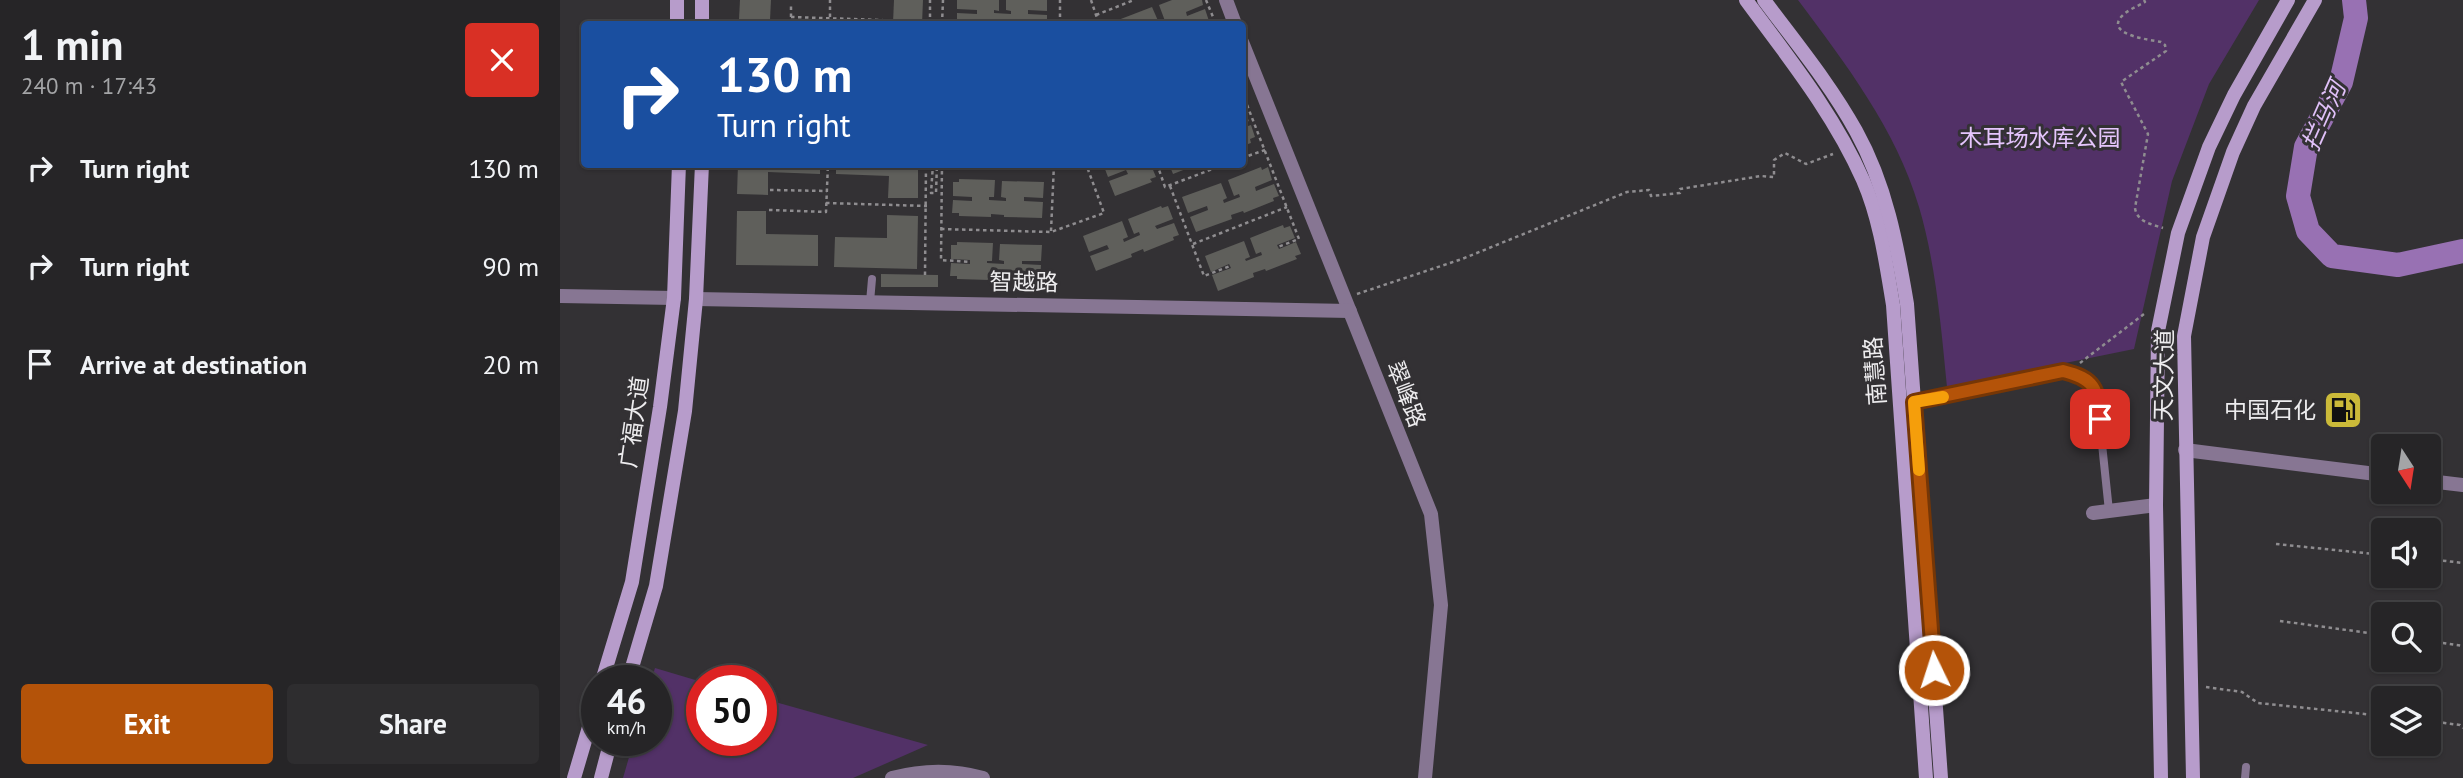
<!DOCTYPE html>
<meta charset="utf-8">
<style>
:root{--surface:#262527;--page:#2e2d2f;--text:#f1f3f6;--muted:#a4a5a7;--line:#424244;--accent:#b45309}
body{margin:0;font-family:"PT Sans","Noto Sans SC",sans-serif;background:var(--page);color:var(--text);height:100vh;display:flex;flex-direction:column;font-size:26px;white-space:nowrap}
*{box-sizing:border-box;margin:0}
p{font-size:23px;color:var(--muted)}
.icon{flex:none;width:38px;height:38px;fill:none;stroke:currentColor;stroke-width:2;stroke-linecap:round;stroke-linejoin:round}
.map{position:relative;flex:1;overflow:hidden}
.drawer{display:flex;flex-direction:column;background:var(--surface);width:560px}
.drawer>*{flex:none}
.guide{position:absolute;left:21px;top:21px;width:665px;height:147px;border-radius:7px;box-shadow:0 2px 5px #0004,0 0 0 2px var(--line);background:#1a4fa0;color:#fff;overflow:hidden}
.needle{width:46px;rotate:168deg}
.fabs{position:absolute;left:1811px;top:434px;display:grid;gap:14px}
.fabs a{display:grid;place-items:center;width:70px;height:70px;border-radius:7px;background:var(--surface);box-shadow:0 2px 5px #0004,0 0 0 2px var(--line);font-size:35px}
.speed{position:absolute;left:21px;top:665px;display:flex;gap:14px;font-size:35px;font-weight:700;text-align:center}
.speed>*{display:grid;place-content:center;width:91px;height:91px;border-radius:50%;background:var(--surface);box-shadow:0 2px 5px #0004,0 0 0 2px var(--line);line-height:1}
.speed small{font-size:18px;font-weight:400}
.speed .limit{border:10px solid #d22;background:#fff;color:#111}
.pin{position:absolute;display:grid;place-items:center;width:60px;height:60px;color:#fff;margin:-30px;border-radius:14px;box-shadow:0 4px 10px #0006}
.me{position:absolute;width:77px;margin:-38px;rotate:356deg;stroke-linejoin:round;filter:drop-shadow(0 0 5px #0008)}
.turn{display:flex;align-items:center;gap:24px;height:147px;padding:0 21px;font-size:32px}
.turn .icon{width:91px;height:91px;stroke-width:2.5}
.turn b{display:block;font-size:49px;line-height:60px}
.round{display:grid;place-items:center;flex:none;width:74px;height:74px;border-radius:7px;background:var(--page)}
.headline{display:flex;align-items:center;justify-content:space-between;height:119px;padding:0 21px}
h1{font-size:42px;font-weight:800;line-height:52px}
.action{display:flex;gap:14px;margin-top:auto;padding:14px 21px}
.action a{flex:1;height:80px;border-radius:7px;background:var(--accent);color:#fff;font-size:28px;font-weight:800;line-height:80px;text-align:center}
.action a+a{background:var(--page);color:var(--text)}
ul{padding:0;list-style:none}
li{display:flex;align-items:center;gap:21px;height:98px;padding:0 21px}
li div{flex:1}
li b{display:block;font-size:26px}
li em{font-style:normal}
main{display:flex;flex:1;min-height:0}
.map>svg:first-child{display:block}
.green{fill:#523167}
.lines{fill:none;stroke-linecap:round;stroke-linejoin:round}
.river{stroke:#9871b3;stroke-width:24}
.building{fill:#5f5f5b}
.path{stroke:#8f8d90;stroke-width:2.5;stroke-dasharray:3.5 3.5;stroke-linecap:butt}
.service{stroke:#877693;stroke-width:8}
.minor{stroke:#877693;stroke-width:14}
.tertiary{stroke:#877693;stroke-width:14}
.secondary{stroke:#b79ccb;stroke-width:14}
.route-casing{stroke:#753606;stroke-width:18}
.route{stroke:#b45309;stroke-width:12}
.slow{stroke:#f59e0b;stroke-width:12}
.labels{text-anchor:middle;stroke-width:6;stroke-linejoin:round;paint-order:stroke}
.park-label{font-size:23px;fill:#e5c5fd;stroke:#333134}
.street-label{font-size:23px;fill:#edecee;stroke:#333134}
.poi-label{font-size:23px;fill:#edecee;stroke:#333134;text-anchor:end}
.water-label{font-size:24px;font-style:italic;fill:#e1c1f9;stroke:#333134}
</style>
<main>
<section class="drawer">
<div class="headline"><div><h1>1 min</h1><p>240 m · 17:43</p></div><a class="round" style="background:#d93025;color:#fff"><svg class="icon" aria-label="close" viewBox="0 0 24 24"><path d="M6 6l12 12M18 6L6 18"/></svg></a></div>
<ul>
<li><svg class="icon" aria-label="right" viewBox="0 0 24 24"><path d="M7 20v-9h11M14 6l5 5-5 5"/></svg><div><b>Turn right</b></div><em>130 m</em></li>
<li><svg class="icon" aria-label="right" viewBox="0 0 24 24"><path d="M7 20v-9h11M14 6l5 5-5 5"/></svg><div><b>Turn right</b></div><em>90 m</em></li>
<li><svg class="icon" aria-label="arrive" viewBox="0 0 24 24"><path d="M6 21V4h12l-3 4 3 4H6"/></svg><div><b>Arrive at destination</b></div><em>20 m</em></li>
</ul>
<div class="action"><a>Exit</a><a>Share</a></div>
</section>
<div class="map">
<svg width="1903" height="778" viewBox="0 0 1903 778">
<rect width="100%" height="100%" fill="#333134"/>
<g class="green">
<path d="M1238,0h461l-50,84 -37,97 -38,168 -187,38c-6,-60 -11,-122 -28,-180 -23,-78 -74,-144 -121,-207z"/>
<path d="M95,668l47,14v58h59v-42l167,47 -75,33h-230l11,-38h22v-59h-5z"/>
</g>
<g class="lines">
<path class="river" d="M1794,0l2,18 -15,64 -35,65 -8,49 10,35 24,25 66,9 65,-14"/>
</g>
<g class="building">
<path d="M180,0h31l-1,20 -31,-1z"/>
<path d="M334,0h29l-1,24 -29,-1z"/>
<path d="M397,0h42v11l-5,-1v3l17,1v-3l-5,-1v-10h41v11l-19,-1v4l19,1v9h-90v-11l20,1v-4l-20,-1z"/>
<path d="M612,0h30l1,5 -17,7 1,4 18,-7 4,12 -4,3h-40l6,-2 -1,-3 -5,2 -6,-16z"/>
<path d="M592,7l7,16 -45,1 -1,-2z"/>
<path d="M682,105l7,16 -7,3z"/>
<path d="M691,125l4,12 -5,2 1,4 -9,3v-18z"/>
<path d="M178,164h82v10l-52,-2v23l-31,-1z"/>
<path d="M276,164h82v34h-30l1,-22 -53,-2z"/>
<path d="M543,164h39l1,4 8,-3 5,12 -6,2 2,3 -37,14 -6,-15 19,-7 -2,-4 -18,7z"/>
<path d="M609,164h27v1l-23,9z"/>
<path d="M701,167l1,3 6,-3 4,13 -17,7 1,4 18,-7 5,12 -6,2 1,3 -30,12 -1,-2 -12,4 1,4 -36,13 -6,-15 18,-7 -1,-4 -19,7 -6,-16 39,-14 6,15 -4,2 1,3 16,-6 -1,-3 -5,2 -6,-16z"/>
<path d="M399,179l36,1 -1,17h-5v3l17,1v-3l-5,-1 1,-16 42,1 -1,16 -19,-1v4l19,1 -1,16 -38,-1v-2l-13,-1v3l-32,-1v-3h-7l1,-13 19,1v-4l-19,-1v-14h6z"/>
<path d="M601,206l1,2 6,-2 5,13 -18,7 2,3 17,-6 5,12 -6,2 1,3 -30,12 -1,-3 -12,5 1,3 -36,14 -6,-15 19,-7 -2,-4 -18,7 -6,-16 39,-15 6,16 -5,2 1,3 16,-7 -1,-3 -5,2 -6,-15z"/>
<path d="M177,211h29v23l52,1v31l-82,-1z"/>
<path d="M327,215l31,1 -1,53 -83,-2 1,-30 52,1z"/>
<path d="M723,225l1,3 6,-2 5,12 -18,7 2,4 17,-7 5,12 -6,2 2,3 -31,12 -1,-2 -12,4 1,4 -36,14 -6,-16 19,-7 -2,-4 -18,8 -6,-16 39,-15 6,16 -5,2 1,2 16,-6 -1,-3 -5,2 -6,-16z"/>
<path d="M397,242l36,1 -1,18h-5v2l17,1v-3l-5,-1 1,-16 42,1 -1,16h-19v3l19,1 -1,16 -38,-1v-2l-13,-1v3l-32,-1v-3h-7l1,-13 19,1v-4l-19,-1v-14h6z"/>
<path d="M321,274l57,1v12h-57z"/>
</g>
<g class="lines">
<g class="path">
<path d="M531,0l8,24"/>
<path d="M646,0l10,24"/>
<path d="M1584,0l1,2c-7,4 -18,8 -24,15 -15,18 30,23 40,25l4,3 1,6 -45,31 27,52 -13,74c2,14 16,16 28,20"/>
<path d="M536,15l38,-15"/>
<path d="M231,17l91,3v4"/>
<path d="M231,24v-20"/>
<path d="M270,24v-24"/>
<path d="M370,24v-24"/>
<path d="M382,24l1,-24"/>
<path d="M500,24v-24"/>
<path d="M682,92l57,147 -21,8"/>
<path d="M682,158l23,-8"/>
<path d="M373,164l-2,29h5l1,-29"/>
<path d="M382,164l-1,96 29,2"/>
<path d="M415,164l79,4"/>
<path d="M597,164l8,23 61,-23"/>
<path d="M610,186l34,90 26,-10"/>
<path d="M210,190l57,1"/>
<path d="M266,203l101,3"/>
<path d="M209,210l57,2 2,-48"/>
<path d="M381,229l110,3 53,-19 -18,-49"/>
<path d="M491,231l3,-67"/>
<path d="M633,244l94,-37"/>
<path d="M365,275l1,-111"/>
<path d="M797,294l105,-35 165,-67 22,-2 2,6 29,-3v-4l81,-13 13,1v-17l11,-7 21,11 27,-10"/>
<path d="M1520,363l64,-49"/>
<path d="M1716,544l108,11"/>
<path d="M1869,559l34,4"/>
<path d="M1720,621l104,14"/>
<path d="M1869,641l34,5"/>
<path d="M1646,687l36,5 16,11 126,13"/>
<path d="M1869,721l31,4 3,3"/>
</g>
<g class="service">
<path d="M310,302l2,-23"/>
<path d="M1354,402l149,-31c18,4 26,8 34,25l12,115"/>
<path d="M1685,778l1,-11"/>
</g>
<path class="minor" d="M1533,513l63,-8"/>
<g class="tertiary">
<path d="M666,0l9,24"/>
<path d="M682,42l189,472 10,91 -16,173"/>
<path d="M0,296l114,2"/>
<path d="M136,299l654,12"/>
<path d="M1625,450l199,25"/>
<path d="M1869,481l34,4"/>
<path d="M332,778c30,-8 60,-9 91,0"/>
</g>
<g class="secondary">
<path d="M117,0v24"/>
<path d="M142,0v24"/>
<path d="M1186,0c42,57 88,114 117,180 17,39 23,83 30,125l33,473"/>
<path d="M1204,0c32,43 66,84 92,131 30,54 41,113 51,173l34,474"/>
<path d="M42,681l30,-99 28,-175 14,-109 5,-134"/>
<path d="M68,681l28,-95 29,-175 11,-112 6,-135"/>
<path d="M14,778l23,-78"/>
<path d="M41,778l10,-38"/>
<path d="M1601,778l-5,-273 2,-174 20,-98 31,-86 25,-52 54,-95"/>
<path d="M1633,778l-9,-442 19,-99 30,-85 21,-46 61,-106"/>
</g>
</g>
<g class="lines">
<g class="route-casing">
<path id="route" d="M1374,670l-20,-268 149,-31c32,8 34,17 37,48"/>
</g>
<use href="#route" class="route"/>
<path class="slow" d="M1359,470l-5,-68 29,-5"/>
</g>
<defs>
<g id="fuel-square" transform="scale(2.0125)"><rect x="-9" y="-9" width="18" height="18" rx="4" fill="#cbba39" stroke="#333134"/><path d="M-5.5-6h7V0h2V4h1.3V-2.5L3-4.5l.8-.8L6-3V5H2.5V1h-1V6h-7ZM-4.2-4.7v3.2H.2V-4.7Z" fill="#111"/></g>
</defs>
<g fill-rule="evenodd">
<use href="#fuel-square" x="1783" y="410"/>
</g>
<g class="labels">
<g class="park-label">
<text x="1480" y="146">木耳场水库公园</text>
</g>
<g class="street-label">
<text transform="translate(464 282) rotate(1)" y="8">智越路</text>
<text transform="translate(1315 371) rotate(-94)" y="8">南慧路</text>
<text transform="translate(1604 375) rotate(-89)" y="8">天文大道</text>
<text transform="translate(846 394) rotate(69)" y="8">翠峰路</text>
<text transform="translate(74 422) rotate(-82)" y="8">广福大道</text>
</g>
<g class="poi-label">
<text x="1756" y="418">中国石化</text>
</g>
<g class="water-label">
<text transform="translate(1764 116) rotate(-66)" y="8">拦马河</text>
</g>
</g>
</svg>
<div class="fabs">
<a><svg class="needle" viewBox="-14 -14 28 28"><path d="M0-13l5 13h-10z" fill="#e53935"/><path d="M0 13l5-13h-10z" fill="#a4a5a7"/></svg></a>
<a><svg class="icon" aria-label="sound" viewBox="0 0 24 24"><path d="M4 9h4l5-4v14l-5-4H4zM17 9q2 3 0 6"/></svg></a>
<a><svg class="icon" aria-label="search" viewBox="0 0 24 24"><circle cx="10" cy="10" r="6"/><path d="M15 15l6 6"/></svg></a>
<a><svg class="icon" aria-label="layers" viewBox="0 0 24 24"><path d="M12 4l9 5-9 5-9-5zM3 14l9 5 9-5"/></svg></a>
</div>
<div class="speed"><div>46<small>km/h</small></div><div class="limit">50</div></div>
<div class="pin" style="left:1540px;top:419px;background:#d93025"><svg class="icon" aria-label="arrive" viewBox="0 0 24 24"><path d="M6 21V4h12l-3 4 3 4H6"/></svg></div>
<svg class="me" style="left:1374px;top:670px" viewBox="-20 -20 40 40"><circle r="17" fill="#b45309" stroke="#fff" stroke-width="3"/><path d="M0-11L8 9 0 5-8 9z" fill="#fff"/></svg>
<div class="guide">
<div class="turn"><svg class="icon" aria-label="right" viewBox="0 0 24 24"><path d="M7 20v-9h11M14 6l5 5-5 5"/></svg><div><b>130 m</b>Turn right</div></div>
</div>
</div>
</main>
